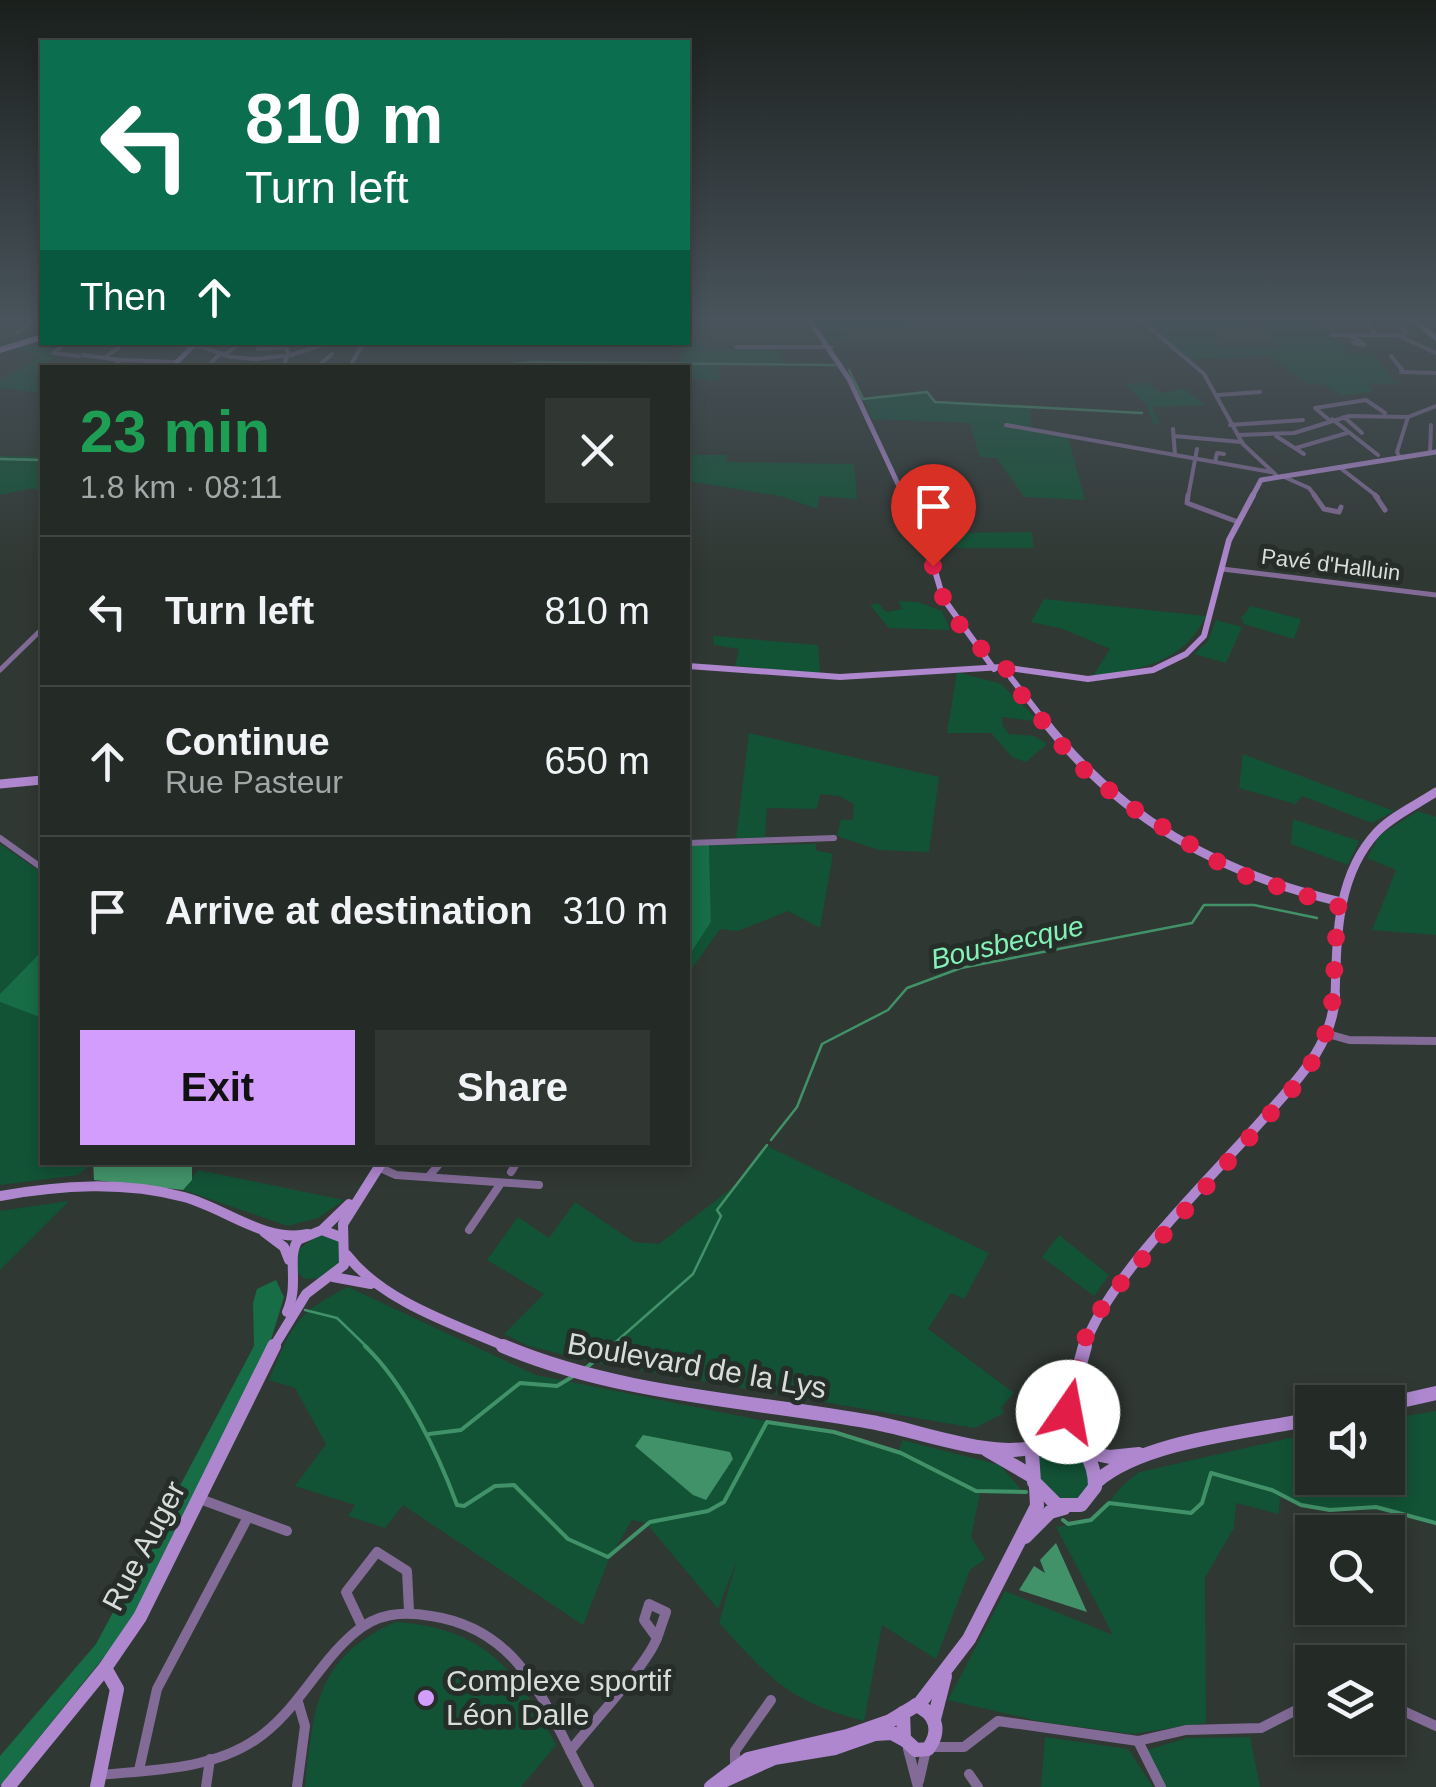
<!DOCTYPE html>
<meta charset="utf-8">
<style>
:root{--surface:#242a26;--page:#303632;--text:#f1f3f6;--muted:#a3a7a7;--line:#414643;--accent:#d29dfd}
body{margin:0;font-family:Helvetica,sans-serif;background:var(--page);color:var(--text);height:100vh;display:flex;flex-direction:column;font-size:38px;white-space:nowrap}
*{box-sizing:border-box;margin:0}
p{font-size:32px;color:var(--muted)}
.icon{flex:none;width:55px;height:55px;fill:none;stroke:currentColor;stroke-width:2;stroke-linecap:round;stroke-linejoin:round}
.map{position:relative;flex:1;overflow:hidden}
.sheet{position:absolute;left:40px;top:365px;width:650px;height:800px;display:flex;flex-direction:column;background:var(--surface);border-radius:0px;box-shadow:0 5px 15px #0003,0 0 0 2px var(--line)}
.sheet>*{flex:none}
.banner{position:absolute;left:40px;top:40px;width:650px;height:305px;border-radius:0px;box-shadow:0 5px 15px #0003,0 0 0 2px var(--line);background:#0b6e4f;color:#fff;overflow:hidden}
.buttons{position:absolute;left:1295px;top:1385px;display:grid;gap:20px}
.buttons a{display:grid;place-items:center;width:110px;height:110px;border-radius:0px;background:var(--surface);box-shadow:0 5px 15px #0003,0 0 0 2px var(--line);font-size:50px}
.pin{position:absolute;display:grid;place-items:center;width:85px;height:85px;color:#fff;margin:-102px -42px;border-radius:50% 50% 50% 0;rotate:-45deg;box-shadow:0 0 10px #0007}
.pin .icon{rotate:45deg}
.me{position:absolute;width:110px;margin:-55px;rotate:12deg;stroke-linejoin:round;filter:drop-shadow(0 0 8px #0008)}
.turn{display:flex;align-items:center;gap:35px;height:210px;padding:0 40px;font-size:45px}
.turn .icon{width:130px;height:130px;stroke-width:2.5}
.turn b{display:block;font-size:70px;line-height:85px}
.then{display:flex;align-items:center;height:95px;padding:0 40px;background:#0003;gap:20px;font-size:38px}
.round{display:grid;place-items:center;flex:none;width:105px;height:105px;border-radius:0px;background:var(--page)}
.headline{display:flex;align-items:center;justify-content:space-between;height:170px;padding:0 40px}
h1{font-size:60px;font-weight:800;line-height:75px;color:#1e9e55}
.button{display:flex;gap:20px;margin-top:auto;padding:20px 40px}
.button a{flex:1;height:115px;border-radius:0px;background:var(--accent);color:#111;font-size:40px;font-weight:800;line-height:115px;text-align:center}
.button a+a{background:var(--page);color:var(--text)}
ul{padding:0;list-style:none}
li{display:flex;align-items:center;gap:30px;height:150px;padding:0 40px;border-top:2px solid var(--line)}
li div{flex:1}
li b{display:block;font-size:38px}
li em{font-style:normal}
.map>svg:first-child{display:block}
.green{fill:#125235;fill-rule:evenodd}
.forest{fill:#166d46}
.water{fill:#429269}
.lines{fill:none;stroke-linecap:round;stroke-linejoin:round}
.stream-far1{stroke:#429269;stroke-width:2.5}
.stream{stroke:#429269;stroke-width:4}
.street-far4{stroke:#826b97;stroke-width:4}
.street-far3{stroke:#826b97;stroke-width:5}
.street-far2{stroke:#826b97;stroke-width:6}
.street-far1{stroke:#826b97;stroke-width:8}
.street{stroke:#826b97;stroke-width:10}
.secondary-far4{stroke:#ae87ce;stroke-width:5}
.secondary-far3{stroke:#ae87ce;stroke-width:6}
.secondary-far2{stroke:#ae87ce;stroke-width:9}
.secondary-far1{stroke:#ae87ce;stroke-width:10}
.secondary{stroke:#ae87ce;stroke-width:14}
.primary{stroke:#cf9df9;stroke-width:6}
.route{stroke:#e11d48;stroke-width:18;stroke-dasharray:0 32.4}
.poi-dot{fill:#d29dfd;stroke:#262e29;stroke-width:4}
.labels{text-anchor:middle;stroke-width:10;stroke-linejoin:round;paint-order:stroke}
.far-street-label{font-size:22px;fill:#d8ddda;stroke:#262e29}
.water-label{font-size:28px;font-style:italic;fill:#84f1b6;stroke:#262e29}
.near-street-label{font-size:30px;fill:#d8ddda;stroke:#262e29}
.near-poi-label{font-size:30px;fill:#d8ddda;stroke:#262e29;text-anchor:start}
</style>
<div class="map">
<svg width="1436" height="1787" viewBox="0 0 1436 1787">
<rect width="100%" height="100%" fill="#303833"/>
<g class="green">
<path d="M813,320h92l6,12 -26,1 -5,-7 -39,4 5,11 -15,1z"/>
<path d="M1144,320h174l32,33h23l24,32 -33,-2 11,8 -33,5 -20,-13 -13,1 -40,-28 -80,3zM1236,322l16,5 7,-3 18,13 -7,2 17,15 -11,-6 -53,-1 -8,-13 8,-6 21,-1z"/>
<path d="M42,339l16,6 -10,7 10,2 -10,9 58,5h-64v25l-42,-5v-7l39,-24 -24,-10z"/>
<path d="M688,341h15l2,8 73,-3 7,18 -68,-1 4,18 -33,-3v-10h-51l1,-5 40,1z"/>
<path d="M1146,382l15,11 23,-4 22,16 -53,2 6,17h-6l-6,-19 -22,-21z"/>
<path d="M928,392l6,10 97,5v23l37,7 17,63 -61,-3 -27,-39 -17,-1 -11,-34 -97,-4 -9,-21z"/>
<path d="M688,448l6,7h33l-1,7 128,2 3,35 -38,-3 -1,13 -38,-13 -92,-15z"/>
<path d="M0,456l42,1v36l-9,-5 -33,7z"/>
<path d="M1032,532l2,16h-101l-7,-15z"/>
<path d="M1044,599l162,17c-24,48 -64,53 -113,60l17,-27 -47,-20 -32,-7z"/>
<path d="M898,601l20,1 24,9 8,19 -61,-2 -19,-23 8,-2 8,9 17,-3z"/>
<path d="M1251,606l50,13 -7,20 -50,-15 -3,-6z"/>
<path d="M1216,620l26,7 -16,36 -32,-9 14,-13z"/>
<path d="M713,636l105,9 2,28 -85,-7 4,-17 -25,-4z"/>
<path d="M957,672l44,12 39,38 -38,-5v8l7,9 25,2 13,8 -21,18 -14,-5 -21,-24h-44z"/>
<path d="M749,733l190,44 -10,75 -50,-2 -42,-14 4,-16h12l1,-16 -15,-8 -19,-2 -3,15 -50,-1 -2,28 16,2h-45z"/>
<path d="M1243,754l151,57 -22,12 -70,-27 -7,8 -56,-16z"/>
<path d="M1418,811l18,6v118l-64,-5 24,-60 -29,-12 13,-23z"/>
<path d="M1293,819l66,22 -11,24 -57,-21z"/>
<path d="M0,844l42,29v78l-42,43z"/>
<path d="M816,844v6l17,4 -13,74 -32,-17 -50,20 -18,-2 -32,45v-17l23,-35 -2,-77z"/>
<path d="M0,1002l42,16v144l51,1 -15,12 -78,10z"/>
<path d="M767,1146l222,107 -25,46 -13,-6 -23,36 86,64 -13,15 3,5 -29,15 -379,-65 -67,-17 -25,-12 40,-40 -57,-34 31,-43 31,21 26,-36 59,40 25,2 77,-59z"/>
<path d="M198,1170l146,30 -26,18 -30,8 -105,-36z"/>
<path d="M69,1201l-69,69v-59z"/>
<path d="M319,1234l17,4 5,6 -1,20 -16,14 -19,1 -10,-9 3,-20z"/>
<path d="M1059,1235l50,40 -15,21 -52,-39z"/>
<path d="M348,1287l188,88 299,60 63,19 4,-14 98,25 25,29 -45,-1 -9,44 14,22 -15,11 -34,89 -54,-34 -18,96c-77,-20 -93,-42 -145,-98l18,-63 -19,49 -72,-86 -14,-3 -23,39 -26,66 -180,-120 -18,23 -37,-12 7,-11 -60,-19 31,-42 -31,-56 -26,-8c24,-55 24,-65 79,-93z"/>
<path d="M1436,1411v115l-46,-16 -89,-3 -21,-12 -1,19 -43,-11 -2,25 -29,49 1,146 -74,11 -89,-12 -95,-22 57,-109 108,44 -57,-108c62,-7 43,-29 84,-55l172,-39v45h76v-59z"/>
<path d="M1066,1444l17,12 8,25 -9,17 -22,3 -23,-23 -1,-20 12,-13z"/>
<path d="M395,1622c89,5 123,49 161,123l-35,42h-216c9,-80 10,-128 90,-165z"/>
<path d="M1045,1737l83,12 25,38h-112z"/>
<path d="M1250,1737l10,50h-95l-18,-37 40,-12z"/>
</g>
<g class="forest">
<path d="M688,845h21l2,77 -23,35z"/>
<path d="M42,951v67l-42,-16v-8z"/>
<path d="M276,1280l8,17 -13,43 -143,287 -128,159v-30l96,-112 14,-26 144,-272 -1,-43 4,-14z"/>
</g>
<g class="water">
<path d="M93,1162l99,1v17l-9,10 -89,-10z"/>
<path d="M643,1435l87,17 3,7 -27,41 -13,-5 -58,-49z"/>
<path d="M1056,1543l31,69 -68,-22 15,-24 11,7 -5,-13z"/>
</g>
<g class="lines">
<g class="stream-far1">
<path d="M473,368l60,-6 302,3"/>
<path d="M849,370l14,29 64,-7 8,10 207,11"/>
<path d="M0,459l42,1"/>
<path d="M771,1140l26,-33 25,-63 66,-34 19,-22 54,-20 231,-45 12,-18h50l63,13"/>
<path d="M305,1310l32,8 31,30"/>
<path d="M609,1348l84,-74 28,-58 -4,-6 50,-65"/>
</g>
<g class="stream">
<path d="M365,1346c40,38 73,107 92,159l7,1 31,-20 19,-1 54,54 40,18 42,-35 58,-11 16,-9 43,-80 67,10 67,21 75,38 50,1"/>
<path d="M586,1368l26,-22"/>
<path d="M429,1434l32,-4 59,-47 37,3 15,-9"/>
<path d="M1063,1520l5,4 23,-4 18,-17 82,10 11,-10 9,-30 61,17 29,15 29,5 46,-3 60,16"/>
</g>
<g class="street-far4">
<path d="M1141,320l63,54 39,70 33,31"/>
<path d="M1365,321l9,11"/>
<path d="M1395,324l11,8 -2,5"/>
<path d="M17,333l15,-13"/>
<path d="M1348,334l17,11 -12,-2 4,-1"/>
<path d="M1332,335h65l39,18"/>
<path d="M60,342l4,3 -11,8 26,3"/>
<path d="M139,342l64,5 28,10 25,2 35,-4 40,-13"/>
<path d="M338,342l25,5"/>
<path d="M736,347h95"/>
<path d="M258,349l29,-2"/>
<path d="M83,355l36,5"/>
<path d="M224,355l18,-13"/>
<path d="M107,356l11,-8"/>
<path d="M1391,356l12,15"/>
<path d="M112,368l8,-8 57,2"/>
<path d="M218,368l-7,-5 9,-9"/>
<path d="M283,368l5,-15 -4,-11"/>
<path d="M316,368l16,-14"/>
<path d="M349,368l15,-26"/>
<path d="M1401,372l35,1"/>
<path d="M1218,395l42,-3"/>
<path d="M1344,417l18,16"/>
<path d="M1408,417l28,-11"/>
<path d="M1328,419l-13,-11 51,-8 19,13"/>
<path d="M1332,419l46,36"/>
<path d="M1006,425l265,47"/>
<path d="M1230,425l73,-5"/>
<path d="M1173,429l2,26"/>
<path d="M1238,435l56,-2 55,-17 59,1"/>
<path d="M1174,436l67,6"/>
<path d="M1276,436l28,18"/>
<path d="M1296,448l51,-15"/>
<path d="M1430,453l1,-28"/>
<path d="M1400,458l-3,-6 11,-35"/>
<path d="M1215,462l2,-9 7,1"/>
<path d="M1339,467l39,30"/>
<path d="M1282,476l27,12 7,9"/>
<path d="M1188,497l9,-48"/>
</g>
<g class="street-far3">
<path d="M1188,495l-1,8 51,19"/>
<path d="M1314,495l10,14 15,3 2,-5"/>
<path d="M1375,495l10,15"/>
<path d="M1222,569l214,26"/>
<path d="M0,670l42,-41"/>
</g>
<g class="street-far2">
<path d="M0,838l42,30"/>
<path d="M688,843l146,-5"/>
</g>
<g class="street-far1">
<path d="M1328,1034l21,6 87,1"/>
<path d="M378,1167l18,8 143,10"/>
<path d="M511,1172l6,-10"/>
<path d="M429,1176l12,-14"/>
<path d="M469,1230l32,-47"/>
</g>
<g class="street">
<path d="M200,1499l87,32"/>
<path d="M649,1604l17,8 -9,26 -13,-18z"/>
<path d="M362,1626l-16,-34 31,-40 30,19 2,40"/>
<path d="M1388,1704l48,22"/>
<path d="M1138,1741l23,46"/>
<path d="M932,1747h32l34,-26 140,20 48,-11 75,-2 51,-26"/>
<path d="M908,1749l10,38"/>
<path d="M570,1751c22,-28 77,-86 87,-113"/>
<path d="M735,1767v-16l36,-51"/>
<path d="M139,1770l18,-81 91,-172"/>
<path d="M969,1774l9,13"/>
<path d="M99,1775c51,-5 112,-5 156,-35 41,-27 61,-74 98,-106 23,-21 49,-23 78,-18 96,14 117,99 158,171"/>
<path d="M919,1781l7,-31"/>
<path d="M206,1787l4,-28"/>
<path d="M297,1787l8,-61 -7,-24"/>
</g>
<g class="secondary-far4">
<path d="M809,320l40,59 55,118"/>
<path d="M1413,320l23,18"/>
<path d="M171,368l26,-26"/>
<path d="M1252,497l9,-17 175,-28"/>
</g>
<g class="secondary-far3">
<path d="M903,495l8,17"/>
<path d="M909,506l16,31 18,61 51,71"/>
<path d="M688,666l152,11 162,-10 86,12 65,-9 33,-16 18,-18 25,-96 24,-45"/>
<path d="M1011,678l32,41"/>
</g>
<g class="secondary-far2">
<path d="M1041,717c77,100 177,157 300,185"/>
<path d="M0,784l42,-4"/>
<path d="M1335,998c2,-57 0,-121 42,-166 15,-16 41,-28 59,-40"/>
</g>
<g class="secondary-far1">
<path d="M0,1196c61,-11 123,-15 184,1 41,11 81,46 124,37"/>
<path d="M324,1228l25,-24"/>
<path d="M264,1232l20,15 5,13"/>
<path d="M347,1255c36,47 109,70 162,93"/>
<path d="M333,1277l38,7"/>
<path d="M287,1312c13,-29 -1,-55 11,-72l24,-10 21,8"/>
<path d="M273,1348l33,-54 38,-29 -1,-41 39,-62"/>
<path d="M1084,1348c22,-70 128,-171 179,-229 32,-37 70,-73 72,-124"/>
</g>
<g class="secondary">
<path d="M503,1346c116,49 244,54 368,76 43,7 125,39 165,24"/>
<path d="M1388,1404l48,-11"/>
<path d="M1052,1437c29,3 43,22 43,50l-14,18h-24l-23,-23 -2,-29z"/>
<path d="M1052,1437l9,-8 10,-30"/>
<path d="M1080,1446c-9,-34 -5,-67 5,-100"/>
<path d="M987,1450l43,25"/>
<path d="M1086,1452l24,5 29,-3"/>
<path d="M1096,1482c48,-42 154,-50 216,-63"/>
<path d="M1025,1537l25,-25 14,-4"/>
<path d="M903,1713l1,26 12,11 12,-1c13,-18 9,-35 -12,-44"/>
<path d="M934,1719l11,-43"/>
<path d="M721,1782l53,-24 61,-10 40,-14 17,-1 11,6"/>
<path d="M8,1787l97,-119 35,-51 134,-271"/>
<path d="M97,1787l20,-98 -12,-21"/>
<path d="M711,1787l37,-28 99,-23 43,-15 30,-18 49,-64 68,-133 -1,-19"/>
</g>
<path class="primary" d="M0,350l42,-13"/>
</g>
<linearGradient id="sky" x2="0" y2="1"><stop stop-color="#1a1f1c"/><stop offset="0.56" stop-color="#48535b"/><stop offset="1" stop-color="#48535b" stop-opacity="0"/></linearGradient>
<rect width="1436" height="570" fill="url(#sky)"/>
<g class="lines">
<path class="route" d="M933,566c8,44 41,82 78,106l1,11 65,81 49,40 108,68 106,35c-13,72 8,115 -45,179l-189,214 -24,44 -14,68"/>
</g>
<circle class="poi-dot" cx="426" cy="1698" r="10"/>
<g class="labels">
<g class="far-street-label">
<text transform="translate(1331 564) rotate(7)" y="8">Pavé d'Halluin</text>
</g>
<g class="water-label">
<text transform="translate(1007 942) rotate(-13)" y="10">Bousbecque</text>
</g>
<g class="near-street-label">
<text transform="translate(697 1366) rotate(10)" y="10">Boulevard de la Lys</text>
<text transform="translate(144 1546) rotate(-62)" y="10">Rue Auger</text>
</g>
<g class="near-poi-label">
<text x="446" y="1691">Complexe sportif<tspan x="446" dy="34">Léon Dalle</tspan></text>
</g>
</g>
</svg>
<div class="buttons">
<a><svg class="icon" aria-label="sound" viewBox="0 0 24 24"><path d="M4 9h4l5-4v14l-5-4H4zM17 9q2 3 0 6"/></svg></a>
<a><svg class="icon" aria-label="search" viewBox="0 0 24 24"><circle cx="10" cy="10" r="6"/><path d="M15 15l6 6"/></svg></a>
<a><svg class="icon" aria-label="layers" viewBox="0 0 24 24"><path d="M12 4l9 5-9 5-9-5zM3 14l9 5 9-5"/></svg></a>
</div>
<div class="pin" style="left:933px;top:566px;background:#d93025"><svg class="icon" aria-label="arrive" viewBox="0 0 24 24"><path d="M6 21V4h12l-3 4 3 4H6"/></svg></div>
<svg class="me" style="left:1068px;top:1412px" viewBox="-20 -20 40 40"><circle r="19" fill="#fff"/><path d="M0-13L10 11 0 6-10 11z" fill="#e11d48"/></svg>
<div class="banner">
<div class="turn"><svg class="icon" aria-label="left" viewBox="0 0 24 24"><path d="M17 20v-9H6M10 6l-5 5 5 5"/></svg><div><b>810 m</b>Turn left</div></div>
<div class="then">Then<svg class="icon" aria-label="ahead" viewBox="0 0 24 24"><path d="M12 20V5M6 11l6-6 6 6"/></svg></div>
</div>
<section class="sheet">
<div class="headline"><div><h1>23 min</h1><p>1.8 km · 08:11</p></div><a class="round"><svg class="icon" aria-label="close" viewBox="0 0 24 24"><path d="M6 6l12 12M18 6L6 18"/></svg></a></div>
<ul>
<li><svg class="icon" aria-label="left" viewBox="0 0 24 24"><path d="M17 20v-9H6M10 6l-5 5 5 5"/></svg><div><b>Turn left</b></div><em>810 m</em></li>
<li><svg class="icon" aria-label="ahead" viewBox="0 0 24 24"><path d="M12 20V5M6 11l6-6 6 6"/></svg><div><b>Continue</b><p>Rue Pasteur</p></div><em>650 m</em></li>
<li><svg class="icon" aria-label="arrive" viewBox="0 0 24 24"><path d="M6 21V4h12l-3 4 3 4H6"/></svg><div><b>Arrive at destination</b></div><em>310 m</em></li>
</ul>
<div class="button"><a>Exit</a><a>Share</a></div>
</section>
</div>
